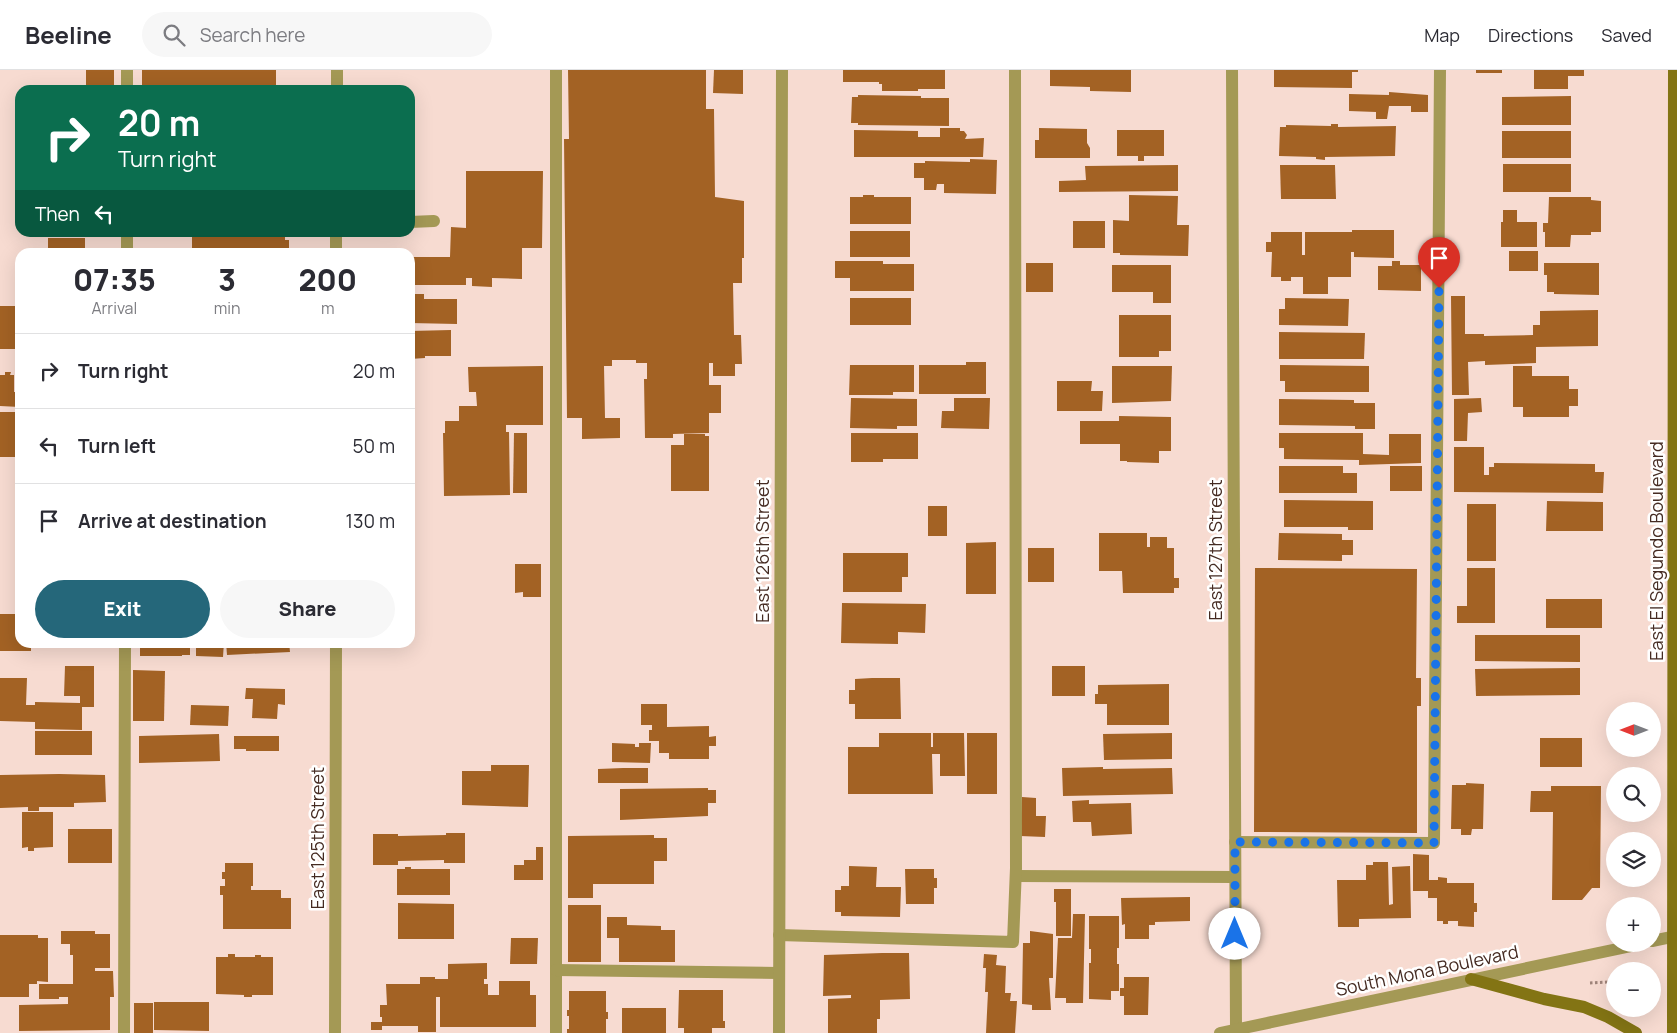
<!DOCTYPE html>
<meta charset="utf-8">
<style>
:root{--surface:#fff;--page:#f7f7f7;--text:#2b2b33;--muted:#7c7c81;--line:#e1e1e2;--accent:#25677a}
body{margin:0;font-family:Manrope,sans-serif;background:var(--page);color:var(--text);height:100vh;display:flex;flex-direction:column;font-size:19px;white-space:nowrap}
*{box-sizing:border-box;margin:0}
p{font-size:16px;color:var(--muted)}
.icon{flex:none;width:28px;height:28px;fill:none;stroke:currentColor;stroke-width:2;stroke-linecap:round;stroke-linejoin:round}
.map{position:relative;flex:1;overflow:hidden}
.panel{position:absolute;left:15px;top:178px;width:400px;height:400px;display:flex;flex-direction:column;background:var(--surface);border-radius:15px;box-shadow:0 5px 20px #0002}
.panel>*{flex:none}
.hud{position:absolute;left:15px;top:15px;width:400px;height:152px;border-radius:15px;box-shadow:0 5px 20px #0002;background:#0b6e4f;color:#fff;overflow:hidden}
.needle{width:32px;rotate:270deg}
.tools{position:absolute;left:1606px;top:632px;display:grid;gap:10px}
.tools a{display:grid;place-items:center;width:55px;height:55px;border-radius:50%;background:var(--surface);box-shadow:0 5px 20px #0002;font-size:25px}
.pin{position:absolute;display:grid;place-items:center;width:42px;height:42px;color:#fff;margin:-51px -21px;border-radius:50% 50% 50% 0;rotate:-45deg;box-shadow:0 0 5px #0007}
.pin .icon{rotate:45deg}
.me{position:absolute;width:55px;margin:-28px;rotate:0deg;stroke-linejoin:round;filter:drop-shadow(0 0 4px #0008)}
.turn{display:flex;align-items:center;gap:18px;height:105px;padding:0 20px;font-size:22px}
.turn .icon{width:65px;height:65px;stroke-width:2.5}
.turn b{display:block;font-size:35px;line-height:42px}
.then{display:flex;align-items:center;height:48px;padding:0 20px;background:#0003;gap:10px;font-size:19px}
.eta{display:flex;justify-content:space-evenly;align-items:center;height:85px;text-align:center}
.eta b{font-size:30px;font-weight:800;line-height:35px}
.button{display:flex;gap:10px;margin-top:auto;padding:10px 20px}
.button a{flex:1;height:58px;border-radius:30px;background:var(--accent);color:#fff;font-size:20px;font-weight:800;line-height:58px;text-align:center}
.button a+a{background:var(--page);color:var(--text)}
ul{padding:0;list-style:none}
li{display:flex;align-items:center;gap:15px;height:75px;padding:0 20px;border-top:1px solid var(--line)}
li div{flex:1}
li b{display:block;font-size:19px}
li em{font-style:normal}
header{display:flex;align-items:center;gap:30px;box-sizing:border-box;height:70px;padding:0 25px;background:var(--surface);border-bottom:1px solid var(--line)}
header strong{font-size:24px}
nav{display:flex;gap:28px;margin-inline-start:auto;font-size:18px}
.search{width:350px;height:45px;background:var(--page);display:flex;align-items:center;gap:12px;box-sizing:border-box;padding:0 18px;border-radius:28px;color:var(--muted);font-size:19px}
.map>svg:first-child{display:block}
.building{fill:#a36224}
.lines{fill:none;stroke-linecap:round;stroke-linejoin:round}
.path{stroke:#9f847a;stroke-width:3;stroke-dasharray:2.5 2.5;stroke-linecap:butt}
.service{stroke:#a49955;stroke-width:12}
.minor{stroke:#a49955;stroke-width:12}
.tertiary{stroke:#a49955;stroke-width:12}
.secondary{stroke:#837414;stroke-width:12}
.route{stroke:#1a73e8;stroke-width:9;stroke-dasharray:0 16.2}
.labels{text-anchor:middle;stroke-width:5;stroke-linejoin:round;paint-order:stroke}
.street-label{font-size:18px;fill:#452b22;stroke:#fff}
</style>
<header>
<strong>Beeline</strong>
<div class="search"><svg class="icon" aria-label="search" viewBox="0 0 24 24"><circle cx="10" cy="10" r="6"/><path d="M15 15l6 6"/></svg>Search here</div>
<nav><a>Map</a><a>Directions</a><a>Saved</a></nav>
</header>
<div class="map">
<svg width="1677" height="963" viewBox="0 0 1677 963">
<rect width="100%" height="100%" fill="#f7dbd1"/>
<g class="building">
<rect x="86" y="0" width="28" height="20"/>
<rect x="142" y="0" width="134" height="20"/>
<path d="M568,0h138v39h8l1,88 29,4v57h-2v25h-9l1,52h7l1,29h-7v12h-22v-13h-4v22h12v28h-12v20l-36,1v4h-28l-1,-59h3v-16h-11v-3h-24v6h-8l1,52h15v20l-38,1v-21h-15l-3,-279h5z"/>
<path d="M714,0h29v24l-30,-1z"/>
<path d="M843,0h102v19h-27v2h-36v-7h-3v-2h-36z"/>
<path d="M1050,0h81v22l-41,-1v-4l-40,-1z"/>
<path d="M1274,0h84v2h-6v16l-78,-1z"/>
<rect x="1476" y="0" width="26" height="3"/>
<path d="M1534,0h50v6h-16v13h-34z"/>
<path d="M1389,22l39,3v17h-17v-6h-22l-2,13h-11v-7l-27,-1v-17l40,1z"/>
<path d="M858,25l63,1v2h28v28l-91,-1v-2h-7l1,-26h6z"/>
<path d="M1571,26v29h-69v-28z"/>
<path d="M1331,54h7v3l58,-1 -1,30 -70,1v3l-9,-1v-2l-37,-1 1,-29h6v-2l45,1z"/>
<path d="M940,58h20v3h4l3,4 -2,4 19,-1 -1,19h-129v-27l64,1v6h22z"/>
<path d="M1039,58l48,1v14l3,5v10h-55v-18h4z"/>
<path d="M1117,60h47v26h-20v5h-6v-5h-21z"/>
<rect x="1502" y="61" width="69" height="27"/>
<path d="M970,89l27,1 -1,34 -52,-1v-9h-7l-1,6h-12v-12h-10v-15h11v-2l45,1z"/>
<rect x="1503" y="94" width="68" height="28"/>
<path d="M1178,95v26l-119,1v-11l27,-1 -1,-14z"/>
<path d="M1280,95h55l1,34h-55z"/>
<path d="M466,101h77l-1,77h-20v31l-30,-1v9l-20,-1v-8h-6v7h-56v-28h40l1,-30 15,1z"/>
<path d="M863,125h11v2h37v27h-61v-27h13z"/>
<path d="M1129,125l49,1 -1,29h12l-1,31 -68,-1v-2h-7v-33l16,1z"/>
<path d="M1549,127h42v3l10,1v31h-10v3h-20l-1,12h-25v-15h-2v-9h5z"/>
<path d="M1503,140h14v12h20v25h-36v-25h2z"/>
<rect x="1073" y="151" width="32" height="27"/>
<path d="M1352,160h42v28l-40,-1v-5h-3v25h-23v17h-25v-17h-12v4h-10v-4h-10l1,-25h-6v-10h5v-10h31v23h3v-23h47z"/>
<rect x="850" y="161" width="60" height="26"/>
<path d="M192,162h93v8h4v8h-3v4h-94z"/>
<rect x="48" y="168" width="37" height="14"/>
<rect x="1509" y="181" width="29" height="20"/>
<path d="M835,191h48v3h31v27h-64v-13h-15z"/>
<path d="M1392,191h8v4h21v26l-43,-1v-24h14z"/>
<rect x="1026" y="193" width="27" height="29"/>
<path d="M1544,193h55v32l-45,-1v-2h-7v-17h-3z"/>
<path d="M1112,195h59v38h-18v-11h-41z"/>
<path d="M410,224h14v5h33v25l-47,-1z"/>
<path d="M1451,226h14v38h19v2l49,-1v-10h7v-14l58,-1v36l-62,1v16l-51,2v-4l-17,1 1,33h-17z"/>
<rect x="850" y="228" width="61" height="27"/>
<path d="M1285,228l64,1 -1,27 -69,-1v-16h6z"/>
<rect x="0" y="236" width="20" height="43"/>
<path d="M1119,245h52v36h-12v6h-40z"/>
<path d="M451,260v26h-26v2l-15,1v-28z"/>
<path d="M1279,262l86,1 -1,26h-85z"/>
<path d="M966,292h20v32h-67v-29h47z"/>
<path d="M850,295h64v27h-21v3h-44z"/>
<path d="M1280,295l89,1v26h-84v-11h-5z"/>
<path d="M543,296v59h-37v7h3l1,63 -66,1 -1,-63h2v-12h14v-15h18l-1,-14h-7l-1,-25z"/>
<path d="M1112,296h60l-1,35 -59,2z"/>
<path d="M1513,296h19v10h37v13h9v17h-9v11h-46v-10h-10z"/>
<path d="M5,302h6l-1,3h4v17h6v15l-20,-1v-31h5z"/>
<path d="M1057,311h35l-1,10h12l-1,20h-45z"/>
<path d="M851,328l66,1v27h-20v3l-47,-1z"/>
<path d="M954,328h36l-1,31 -48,-1 1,-17h12z"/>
<path d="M1481,328l1,14 -14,1 -1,28h-13v-42z"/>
<path d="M1279,329l75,1v3h21v26h-20v-3l-76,-1z"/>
<rect x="0" y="342" width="20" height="45"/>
<path d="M1119,346l52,1v34h-12v12l-32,-1v-1h-7v-17h-40v-23h39z"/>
<path d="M514,363h13v60h-14z"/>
<path d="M851,363h67v26h-35v3h-32z"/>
<path d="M1279,363h84v21l26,1v-21h32v29l-62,2v-5l-75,-1v-11h-5z"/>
<path d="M684,364h21v2h4v55h-38v-46h13z"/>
<path d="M1454,377h30v28h5v-8h5v-4l101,1v8h9l-1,21 -149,-1z"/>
<path d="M1279,396h64v7h14v20h-78z"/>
<rect x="1390" y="396" width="32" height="25"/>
<path d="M1284,430l89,1v29h-25v-3h-64z"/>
<path d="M1547,431l56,1v29h-57z"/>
<rect x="1467" y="434" width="29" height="57"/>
<rect x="928" y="436" width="19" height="30"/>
<path d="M1099,463h48v14h3v-10h17v11h7v30h5v10h-5v5h-51l-1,-22h-23z"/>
<path d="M1279,463l63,1v6h11v15h-11v6l-64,-1z"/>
<path d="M996,472v52h-30v-51z"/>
<rect x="1028" y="478" width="26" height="34"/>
<path d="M843,483h65v24h-6v15h-59z"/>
<path d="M515,494h26v33h-18v-5l-8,1z"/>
<path d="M1255,498l162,1 -1,109h5v28h-4v127l-163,-1z"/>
<path d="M1467,498h28v55h-38v-17h10z"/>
<rect x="1546" y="529" width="56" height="29"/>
<path d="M842,533l84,1 -1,29 -27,-1v12l-57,-1z"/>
<path d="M0,544h20v28h11v9h-31z"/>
<path d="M1475,565h105v27l-105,-1z"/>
<path d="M140,572h50v13h-8v1h-42z"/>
<path d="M196,572h28l-1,15 -27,-1z"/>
<path d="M226,572h63l1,10 -63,3z"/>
<path d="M65,596h29v41h-12v23l-47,-1v-7l-35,-1v-43h27l-1,27h9v-3l45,1v-7h-16z"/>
<rect x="1052" y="596" width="33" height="30"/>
<path d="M1580,598v27l-104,1 -1,-27z"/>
<path d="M133,600l32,1 -1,50h-31z"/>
<path d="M872,608h28l1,41h-46v-15h-6v-14h6v-11z"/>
<path d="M1169,614v41h-62v-21h-12v-10h3v-9z"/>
<path d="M246,618l39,1v16l-7,-1 -1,15 -25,-1 1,-19h-8z"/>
<path d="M641,634h26v23l42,-1v11l7,-1v10h-7v13h-40v-6h-10v-12h-10v-11h3v-5h-11z"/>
<path d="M191,635l38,1 -1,20 -38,-1z"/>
<rect x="35" y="661" width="57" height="24"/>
<path d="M879,663h52v14h2v-14h31l1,43h-25v-22h-8l1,40h-85v-47h31z"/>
<rect x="967" y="663" width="30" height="61"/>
<path d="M1172,663v26l-68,1 -1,-26z"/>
<path d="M219,664l1,27 -81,2v-27z"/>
<path d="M234,666h45v15h-33v-2h-12z"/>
<rect x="1540" y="668" width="42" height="29"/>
<path d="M612,673l23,1v3h4v-4h12l-1,20 -38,-1z"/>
<path d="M491,695h38l-1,42 -66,-2v-34h29z"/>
<path d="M1103,697v2l69,-1 1,26 -110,2 -1,-28z"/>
<path d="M623,698h25v15h-50v-14z"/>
<path d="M59,704l46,1 1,27 -32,1v4h-35v4h-11v-4l-28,1v-33z"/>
<path d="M1466,713l18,1 -1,45h-11l-1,6h-10v-6h-10l1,-44h14z"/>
<path d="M1551,716h50l-1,102h-8l-10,12h-30l1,-88h-23l1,-21h20z"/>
<path d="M708,718v2h8v13h-8v13l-88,4v-31z"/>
<path d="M1022,727l14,1v18h10l-1,21 -25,-1z"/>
<path d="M1089,730v4l42,-1 1,31 -40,2 -1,-14h-18l-1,-21z"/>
<path d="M22,742h31v35l-19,1v3h-6v-4l-6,1z"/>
<rect x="68" y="759" width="44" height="34"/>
<path d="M446,763h19v30h-21v-3l-46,1v4h-25v-31h25v2l48,-1z"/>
<path d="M654,765v3h13v23h-13v23h-61v14h-25v-62z"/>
<path d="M536,777h7v33h-29v-15h10v-5h12z"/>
<path d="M1413,784l16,1v25h9v-3l9,1v5h27v20h3v9h-3v15l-16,-1v-5h-10v3h-5v-3h-6v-23h-9v-7h-15z"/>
<path d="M1373,792h15l1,43 4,-1 -1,-37 18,-1 1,52 -52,1v8h-21l-1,-47h29v-15h7z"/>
<path d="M225,793h28v23h-2v4h30v8h10v31h-68v-34h-3v-9h5v-7h-3v-7h3z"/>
<path d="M849,796l28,1 -1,20h25l-1,30 -59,-1v-4h-6v-22h6v-4h8z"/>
<path d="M405,797h6v2h39v26h-53v-26h8z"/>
<path d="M905,799h29v9h3v10h-3v16h-28z"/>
<path d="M1054,819h17v47h-15v-34h-2z"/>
<path d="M1190,827v24l-35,1v3h-6v14h-24v-15l-3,1 -1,-27z"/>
<path d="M398,833l56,1v35h-56z"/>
<rect x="568" y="835" width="33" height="57"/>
<path d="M1073,844h12l-2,89h-17v-5h-11l3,-60h14z"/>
<path d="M1089,846h30v32h-2v16h2v27h-8v9l-22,-1v-36h2v-14h-2z"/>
<path d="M607,847h20v8l34,1v4h14v32h-56v-24h-12z"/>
<path d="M61,861h34v3h15v34h-15v3h18l1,26h-4v33l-91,1v-26l49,-1v-7h-9v2h-20v-15h34v-29h-3v-11h-9z"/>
<path d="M1030,861l23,3v44h-4l2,32h-19v-5l-10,-1 1,-61h7z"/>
<path d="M0,865h38v3h10v44l-11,-1v3h-8v13h-29z"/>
<path d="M511,868h27l-1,26h-27z"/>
<path d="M882,883h27l1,46 -30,1v19h-3v14h-49v-34l23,-1v-3l-28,1 1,-41z"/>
<path d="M228,884h7v3h20v-2h6v2h12v38h-21v2h-8v-2l-28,-1v-37h12z"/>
<path d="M984,884l13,1 -1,10 10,1 -1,27h6l-1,8h7l-2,32h-29l2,-41h-3l1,-24h-3z"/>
<path d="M487,893v16h-3v5h4v11h11v-14h31v14h6v32h-96v-30h-4v35h-18v-6h-36v4h-11v-8h11v-5h-2v-12h7l-1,-21h34v-7h15v2h13v-15z"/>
<path d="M1124,907h25l-1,38h-24v-19h-4v-8h4z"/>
<path d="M679,920h44v31h2v7h-13v5h-28v-5h-6z"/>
<path d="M569,921h37v21h2v7h-2v14h-39v-4h2v-13h-2v-6h2z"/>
<path d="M154,932h55v29l-55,-1z"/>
<rect x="134" y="933" width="19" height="30"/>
<rect x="622" y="938" width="44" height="25"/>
</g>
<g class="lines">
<path class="path" d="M1590,913l18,-1"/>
<g class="service">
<path d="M556,0v963"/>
<path d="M127,20v-20"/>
<path d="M410,152l24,-1"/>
<path d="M127,182v-20"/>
<path d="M1235,772l199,1 6,-773"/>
<path d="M1016,806l219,1"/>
<path d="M779,865l234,7 3,-74 -1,-798"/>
<path d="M556,900l223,3"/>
<path d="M124,963l1,-391"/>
</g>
<g class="minor">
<path d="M1232,0l4,959"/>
<path d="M337,20v-20"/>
<path d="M336,182v-20"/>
<path d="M335,963l1,-391"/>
<path d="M779,963l3,-963"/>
</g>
<g class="tertiary">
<path d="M1652,871l25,-5"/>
<path d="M1220,963l421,-89"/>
</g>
<g class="secondary">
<path d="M1471,909l73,20 40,8 24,10 28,16"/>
<path d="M1673,963l1,-963"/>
</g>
</g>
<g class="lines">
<path class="route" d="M1235,864v-92l199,1 5,-555"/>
</g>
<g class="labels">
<g class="street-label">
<text transform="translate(1216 480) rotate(-90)" y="6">East 127th Street</text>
<text transform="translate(763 481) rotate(-90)" y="6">East 126th Street</text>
<text transform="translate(1657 481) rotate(-90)" y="6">East El Segundo Boulevard</text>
<text transform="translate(318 768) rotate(-90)" y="6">East 125th Street</text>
<text transform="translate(1427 901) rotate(-12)" y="6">South Mona Boulevard</text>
</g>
</g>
</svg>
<div class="tools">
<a><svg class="needle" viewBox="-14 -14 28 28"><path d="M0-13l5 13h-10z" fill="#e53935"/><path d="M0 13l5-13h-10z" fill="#7c7c81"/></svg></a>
<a><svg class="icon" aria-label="search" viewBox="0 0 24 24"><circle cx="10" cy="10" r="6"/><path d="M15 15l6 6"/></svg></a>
<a><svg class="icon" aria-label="layers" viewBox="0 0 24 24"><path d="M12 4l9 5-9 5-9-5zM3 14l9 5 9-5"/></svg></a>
<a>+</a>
<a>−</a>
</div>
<div class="pin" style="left:1439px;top:218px;background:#d93025"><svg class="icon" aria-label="arrive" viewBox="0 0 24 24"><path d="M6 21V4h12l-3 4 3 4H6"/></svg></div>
<svg class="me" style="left:1235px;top:864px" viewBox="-20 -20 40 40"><circle r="19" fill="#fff"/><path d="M0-13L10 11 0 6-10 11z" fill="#1a73e8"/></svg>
<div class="hud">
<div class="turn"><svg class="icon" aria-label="right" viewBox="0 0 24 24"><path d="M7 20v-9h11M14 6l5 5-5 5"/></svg><div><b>20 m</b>Turn right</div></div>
<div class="then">Then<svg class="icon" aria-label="left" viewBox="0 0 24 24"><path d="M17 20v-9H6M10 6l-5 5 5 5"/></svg></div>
</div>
<section class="panel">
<div class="eta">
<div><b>07:35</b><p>Arrival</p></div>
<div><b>3</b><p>min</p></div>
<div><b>200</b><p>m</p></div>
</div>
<ul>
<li><svg class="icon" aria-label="right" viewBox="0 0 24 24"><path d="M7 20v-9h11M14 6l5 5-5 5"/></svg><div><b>Turn right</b></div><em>20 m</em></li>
<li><svg class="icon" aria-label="left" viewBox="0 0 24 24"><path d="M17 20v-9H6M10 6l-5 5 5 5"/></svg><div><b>Turn left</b></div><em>50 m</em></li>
<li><svg class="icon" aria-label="arrive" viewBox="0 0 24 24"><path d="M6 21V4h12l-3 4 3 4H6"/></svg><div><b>Arrive at destination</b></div><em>130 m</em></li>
</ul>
<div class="button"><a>Exit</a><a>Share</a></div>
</section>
</div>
